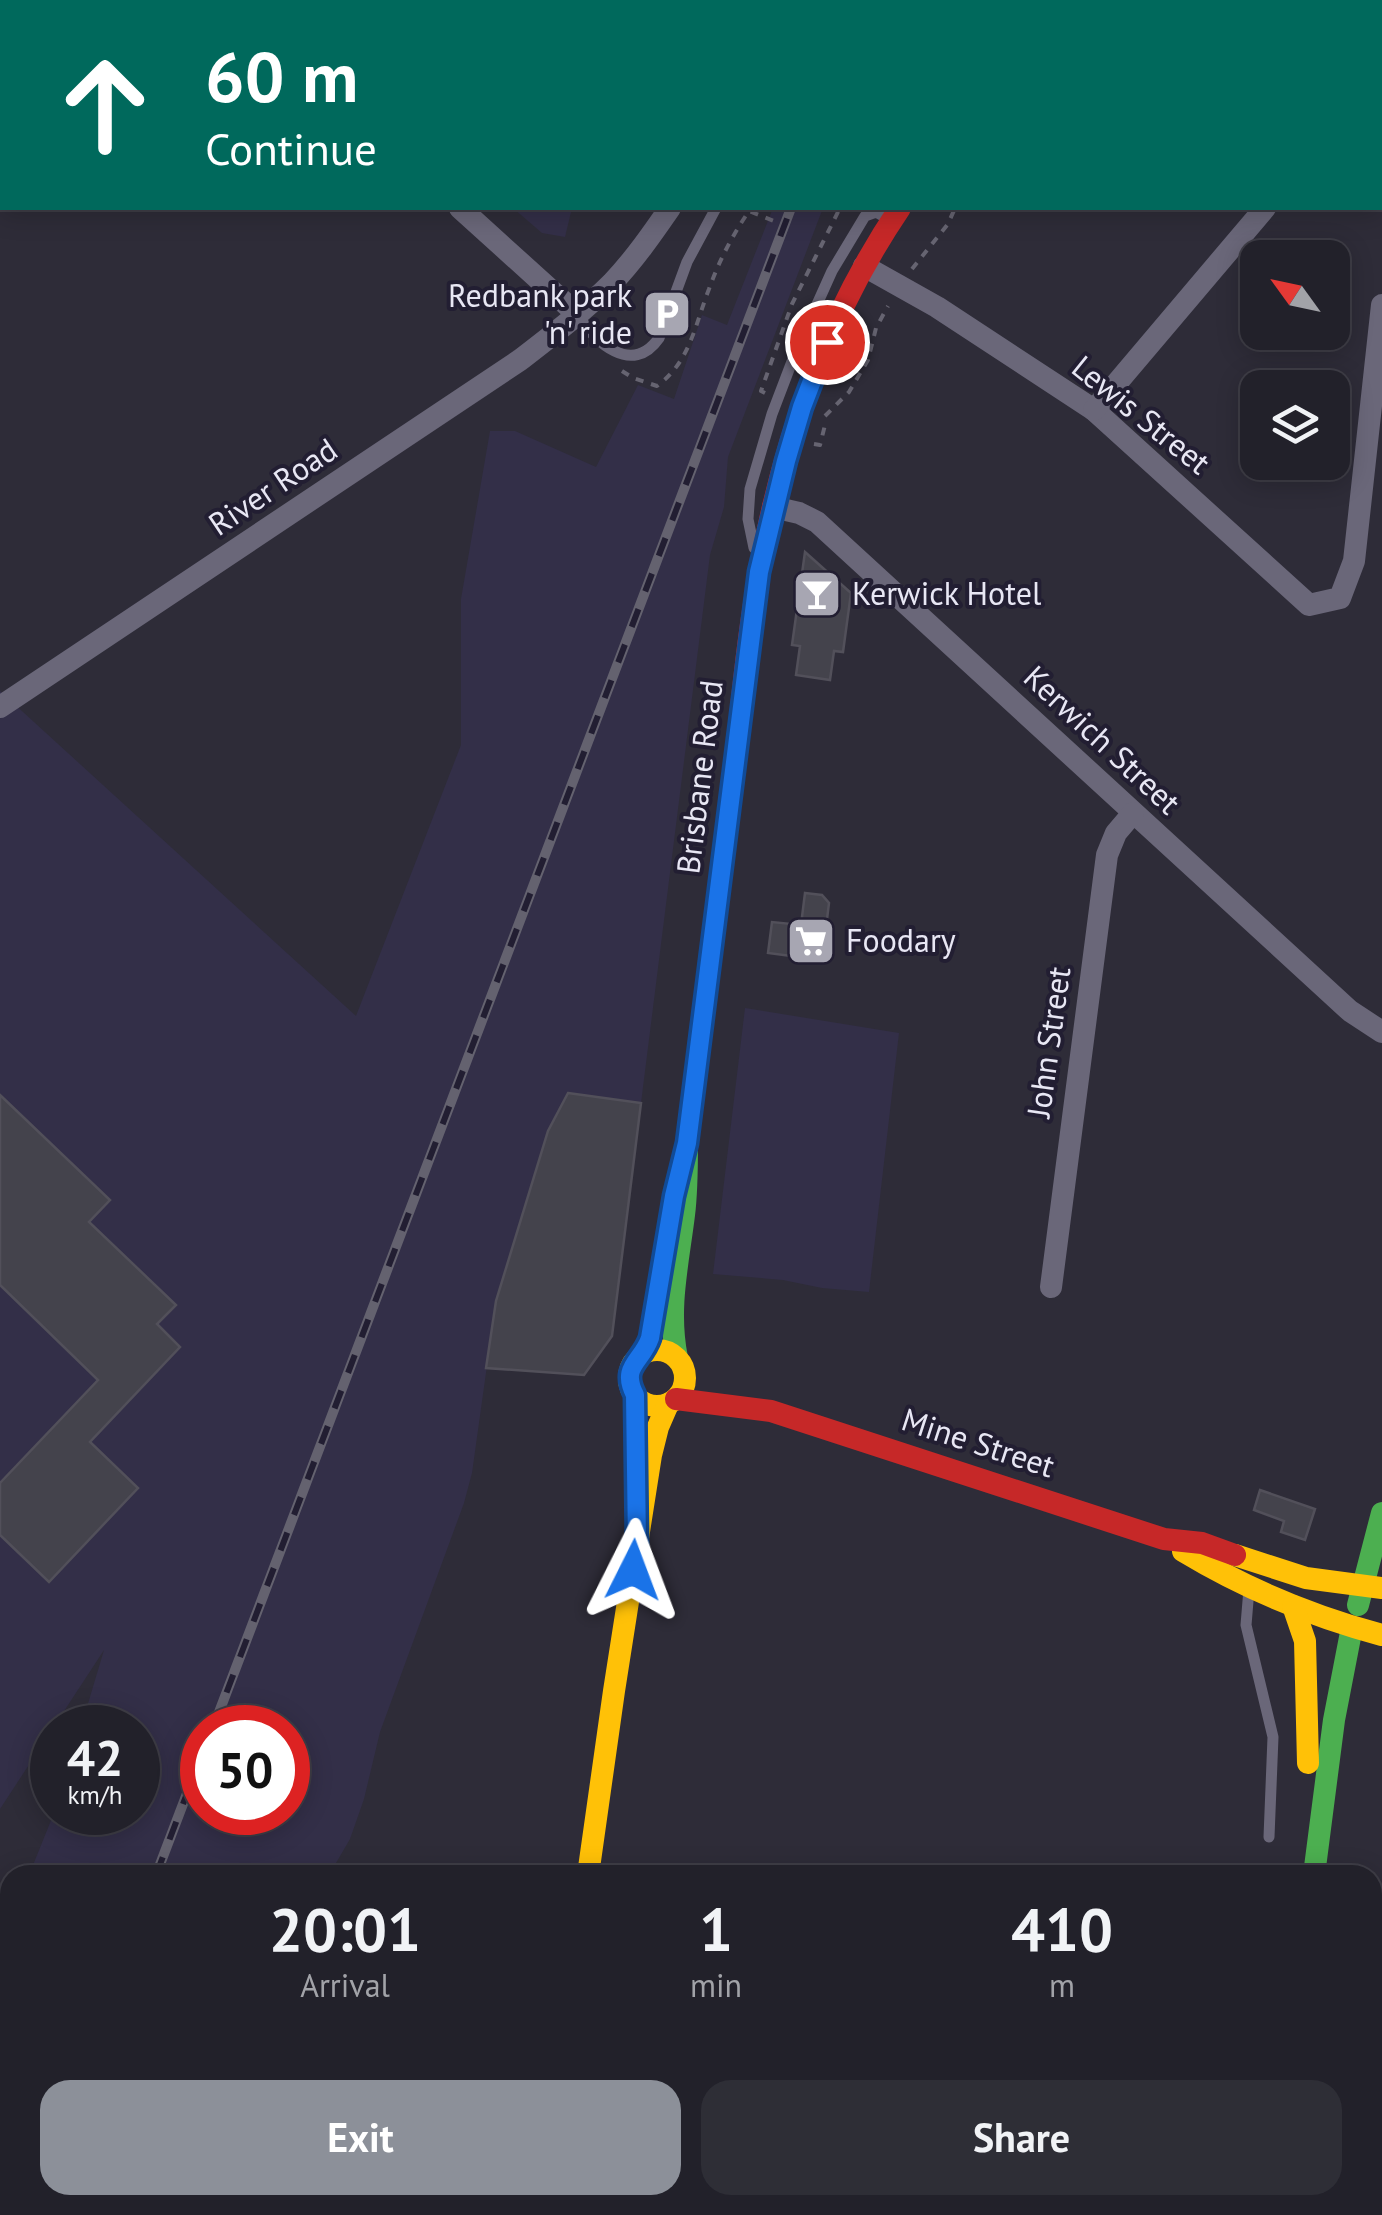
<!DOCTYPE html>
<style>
:root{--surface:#22212a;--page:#2e2e36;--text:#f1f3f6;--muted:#a2a3a8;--line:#3f3e47;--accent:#8c9099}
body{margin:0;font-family:"PT Sans",sans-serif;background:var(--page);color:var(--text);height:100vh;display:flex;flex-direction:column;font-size:38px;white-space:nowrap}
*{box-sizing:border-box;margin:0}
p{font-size:32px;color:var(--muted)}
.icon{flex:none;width:55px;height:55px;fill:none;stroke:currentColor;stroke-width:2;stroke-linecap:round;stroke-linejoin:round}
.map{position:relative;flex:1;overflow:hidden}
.drawer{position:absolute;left:0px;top:1865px;width:1382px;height:350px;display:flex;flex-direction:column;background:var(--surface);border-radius:30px 30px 0 0;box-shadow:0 5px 25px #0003,0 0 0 2px var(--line)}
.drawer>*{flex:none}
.hud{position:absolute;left:0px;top:0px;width:1382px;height:210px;box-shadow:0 5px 25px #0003,0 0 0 2px var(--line);background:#00695c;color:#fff;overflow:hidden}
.needle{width:65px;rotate:303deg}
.fabs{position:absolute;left:1240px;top:240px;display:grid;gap:20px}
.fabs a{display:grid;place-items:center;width:110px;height:110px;border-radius:20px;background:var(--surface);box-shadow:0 5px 25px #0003,0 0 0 2px var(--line);font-size:50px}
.speed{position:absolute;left:30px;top:1705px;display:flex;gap:20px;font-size:50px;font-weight:700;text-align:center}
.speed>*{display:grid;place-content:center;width:130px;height:130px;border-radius:50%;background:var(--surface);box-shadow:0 5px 25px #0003,0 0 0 2px var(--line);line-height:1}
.speed small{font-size:25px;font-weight:400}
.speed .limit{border:15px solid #d22;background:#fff;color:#111}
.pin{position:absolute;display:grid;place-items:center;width:85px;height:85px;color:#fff;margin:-42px;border:5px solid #fff;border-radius:50%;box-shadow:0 2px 10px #0007}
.me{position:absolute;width:110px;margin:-55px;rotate:3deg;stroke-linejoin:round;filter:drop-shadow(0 0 8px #0008)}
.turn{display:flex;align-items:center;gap:35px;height:210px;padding:0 40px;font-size:45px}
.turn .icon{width:130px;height:130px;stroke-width:2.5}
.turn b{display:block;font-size:70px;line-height:85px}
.eta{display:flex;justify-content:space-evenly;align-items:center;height:170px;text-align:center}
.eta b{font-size:60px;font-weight:800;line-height:70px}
.action{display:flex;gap:20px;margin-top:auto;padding:20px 40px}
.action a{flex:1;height:115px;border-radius:30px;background:var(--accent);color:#fff;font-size:40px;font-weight:800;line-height:115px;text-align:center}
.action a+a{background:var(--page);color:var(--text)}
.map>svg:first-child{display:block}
.built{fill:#332f48;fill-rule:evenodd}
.building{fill:#44434c;stroke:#52505a;stroke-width:2.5}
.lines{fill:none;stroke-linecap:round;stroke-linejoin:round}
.path{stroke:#666471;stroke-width:4;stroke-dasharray:8 8;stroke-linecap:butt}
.lane{stroke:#6a6779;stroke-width:11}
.street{stroke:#6a6779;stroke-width:22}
.fast{stroke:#4caf50;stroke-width:22}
.slow{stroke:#ffc107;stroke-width:22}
.jam{stroke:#c62828;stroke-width:22}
.rail-casing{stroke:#64626f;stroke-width:10}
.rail{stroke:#221e32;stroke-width:6;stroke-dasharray:19;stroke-linecap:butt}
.route-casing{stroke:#114b97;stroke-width:25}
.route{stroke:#1a73e8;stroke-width:18}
.labels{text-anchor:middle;stroke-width:8;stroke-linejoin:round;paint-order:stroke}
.poi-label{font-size:32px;fill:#e8e7f4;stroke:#221e32;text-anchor:start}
.street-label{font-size:32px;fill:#e8e7f4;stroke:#221e32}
</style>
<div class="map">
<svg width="1382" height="2215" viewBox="0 0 1382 2215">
<rect width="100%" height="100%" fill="#2e2c38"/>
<g class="built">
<path d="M286,0h360v2h-357z"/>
<path d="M513,208h59l-7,29 -23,-4z"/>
<path d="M773,208h50l-95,249 -4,50 -14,48 -69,548 -73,-10 -20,38 -52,170 -24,172 -8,30 -84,229 -16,67 -14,40 -21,36h-300l25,-62 84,-1v-84l-57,-1 23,-77 -104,159v-1118l356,325 105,-271v-146l29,-168h25l81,36 42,-82 36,14 28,-84 25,10zM202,1728h86v84h-86z"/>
<path d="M745,1008l154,25 -30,259 -47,-4 -39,-8 -70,-6z"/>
<path d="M10,1923v282h184l-3,10h-191v-267z"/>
</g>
<g class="building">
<path d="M805,552l46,41 -8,59 -9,-1 -4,29 -34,-5 4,-29 -8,-1z"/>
<path d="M805,893l17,2 7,8 -7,57 -54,-7 4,-31 29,3z"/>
<path d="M568,1093l73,10 -29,233 -28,39 -98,-7 10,-67 52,-170z"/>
<path d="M0,1095l110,105 -21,22 87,83 -19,19 23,23 -90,95 48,46 -89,94 -49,-47v-52l98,-103 -98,-95z"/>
<path d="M1260,1490l55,19 -10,31 -24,-8 3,-11 -30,-11z"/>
</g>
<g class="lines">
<g class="path">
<path d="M1115,2l2,-2"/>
<path d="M912,269l36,-45 7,-16"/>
<path d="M622,371l11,7 24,8c33,-24 38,-61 52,-97 10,-28 23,-53 40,-78l25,10"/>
<path d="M765,393l-4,-2 31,-87 48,-96"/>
<path d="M825,416l24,-24 19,-32 8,-32 12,-22"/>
<path d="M814,444l6,1 6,-24"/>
</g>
<g class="lane">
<path d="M973,0l3,2"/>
<path d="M800,2l1,-2"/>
<path d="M577,314c18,28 55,63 82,24l28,-76 29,-54"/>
<path d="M754,548l-6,-29 2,-30 22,-75 24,-63 36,-80 33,-55 11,-4 14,8"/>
<path d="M1249,1589l-3,36 27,112 -4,100"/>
</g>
<g class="street">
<path d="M240,0l3,2"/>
<path d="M757,2l1,-2"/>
<path d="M1380,177l2,3"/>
<path d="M460,208l117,106"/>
<path d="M864,266l73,41 157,103 215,195 31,-7 14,-37 28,-256"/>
<path d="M1094,410l171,-202"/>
<path d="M773,507l26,6 18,9 533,489 32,21"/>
<path d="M0,707l520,-347c31,-24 64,-49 92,-77 22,-23 40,-49 58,-75"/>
<path d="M1051,1287l56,-432 9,-22 17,-20"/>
<path d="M741,2205l11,10"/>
</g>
<g class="fast">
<path d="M677,1358c-10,-49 1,-94 7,-143 3,-24 3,-48 3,-72l45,-354"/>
<path d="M1358,1605l24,-92"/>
<path d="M1314,1875l20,-155 18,-93"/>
<path d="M1376,2215l6,-20"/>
</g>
<g class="slow">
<path d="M1069,2l3,-2"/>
<circle cx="657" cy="1378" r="28"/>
<path d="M645,1352l5,-13 7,-47"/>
<path d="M1183,1551c63,38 128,65 199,84"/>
<path d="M1235,1555l71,23 76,10"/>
<path d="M1293,1606l12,35 3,122"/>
<path d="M588,1875l26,-184 37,-236 7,-28 10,-23"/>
<path d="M1372,1999l10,-41"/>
<path d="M545,2215l1,-10"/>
<path d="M1314,2215l3,-10"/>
</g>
<g class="jam">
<path d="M732,789c9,-73 14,-147 28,-220 23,-128 67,-253 140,-361"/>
<path d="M676,1399l95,12 393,128 38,4 33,12"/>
<path d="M1254,2215l2,-10"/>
</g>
<g class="rail-casing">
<g id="rail">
<path d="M869,2l1,-2"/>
<path d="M213,1728l578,-1520"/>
<path d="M156,1875l46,-121"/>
<path d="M35,2215l4,-10"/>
</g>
</g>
<use href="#rail" class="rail"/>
</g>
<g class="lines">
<g class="route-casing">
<path id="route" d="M633,1570l4,-26 -2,-149c-15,-29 7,-33 15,-57l24,-142 13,-53 72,-571 27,-111 16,-54 25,-65"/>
</g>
<use href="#route" class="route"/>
</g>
<defs>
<g id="parking-square" transform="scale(2.5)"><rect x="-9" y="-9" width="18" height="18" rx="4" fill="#a7a6b2" stroke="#221e32"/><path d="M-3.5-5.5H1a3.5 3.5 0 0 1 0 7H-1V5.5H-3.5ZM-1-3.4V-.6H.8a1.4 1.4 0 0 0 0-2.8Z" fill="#fff"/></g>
<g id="bar-square" transform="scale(2.5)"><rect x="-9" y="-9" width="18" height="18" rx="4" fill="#a7a6b2" stroke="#221e32"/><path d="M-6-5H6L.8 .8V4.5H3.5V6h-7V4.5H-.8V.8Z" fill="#fff"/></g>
<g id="supermarket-square" transform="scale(2.5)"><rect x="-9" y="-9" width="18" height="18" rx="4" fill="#a7a6b2" stroke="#221e32"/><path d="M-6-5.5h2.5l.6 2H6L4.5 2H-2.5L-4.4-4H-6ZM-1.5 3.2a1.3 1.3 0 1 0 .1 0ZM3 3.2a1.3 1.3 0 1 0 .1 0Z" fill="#fff"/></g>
</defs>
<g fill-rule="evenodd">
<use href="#parking-square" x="667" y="314"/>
<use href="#bar-square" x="817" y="594"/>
<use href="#supermarket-square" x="811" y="941"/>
</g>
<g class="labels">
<g class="poi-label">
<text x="632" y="307" text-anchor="end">Redbank park<tspan x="632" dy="37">'n' ride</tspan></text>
<text x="852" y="605">Kerwick Hotel</text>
<text x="846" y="952">Foodary</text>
</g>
<g class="street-label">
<text transform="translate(1141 415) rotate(39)" y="11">Lewis Street</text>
<text transform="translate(273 487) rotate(-34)" y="11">River Road</text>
<text transform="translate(1102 740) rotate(43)" y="11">Kerwich Street</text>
<text transform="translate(700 777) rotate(-83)" y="11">Brisbane Road</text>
<text transform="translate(1049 1042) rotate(-82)" y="11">John Street</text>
<text transform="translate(978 1443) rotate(18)" y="11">Mine Street</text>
</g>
</g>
</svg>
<div class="fabs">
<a><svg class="needle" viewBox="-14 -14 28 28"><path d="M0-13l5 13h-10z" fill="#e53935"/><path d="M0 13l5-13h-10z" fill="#a2a3a8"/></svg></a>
<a><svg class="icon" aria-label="layers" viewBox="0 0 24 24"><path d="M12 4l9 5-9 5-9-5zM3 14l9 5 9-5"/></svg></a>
</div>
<div class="speed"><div>42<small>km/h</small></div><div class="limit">50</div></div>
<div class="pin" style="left:827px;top:342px;background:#d93025"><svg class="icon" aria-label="arrive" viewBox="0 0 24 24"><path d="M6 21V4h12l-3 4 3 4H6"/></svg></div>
<svg class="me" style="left:633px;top:1570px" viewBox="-20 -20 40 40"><path d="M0-17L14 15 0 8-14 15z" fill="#1a73e8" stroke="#fff" stroke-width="4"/></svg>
<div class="hud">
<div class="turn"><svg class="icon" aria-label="ahead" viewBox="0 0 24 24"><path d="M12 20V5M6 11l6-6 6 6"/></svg><div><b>60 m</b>Continue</div></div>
</div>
<section class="drawer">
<div class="eta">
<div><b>20:01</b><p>Arrival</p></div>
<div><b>1</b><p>min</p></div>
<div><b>410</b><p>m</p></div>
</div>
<div class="action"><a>Exit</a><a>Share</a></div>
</section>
</div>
